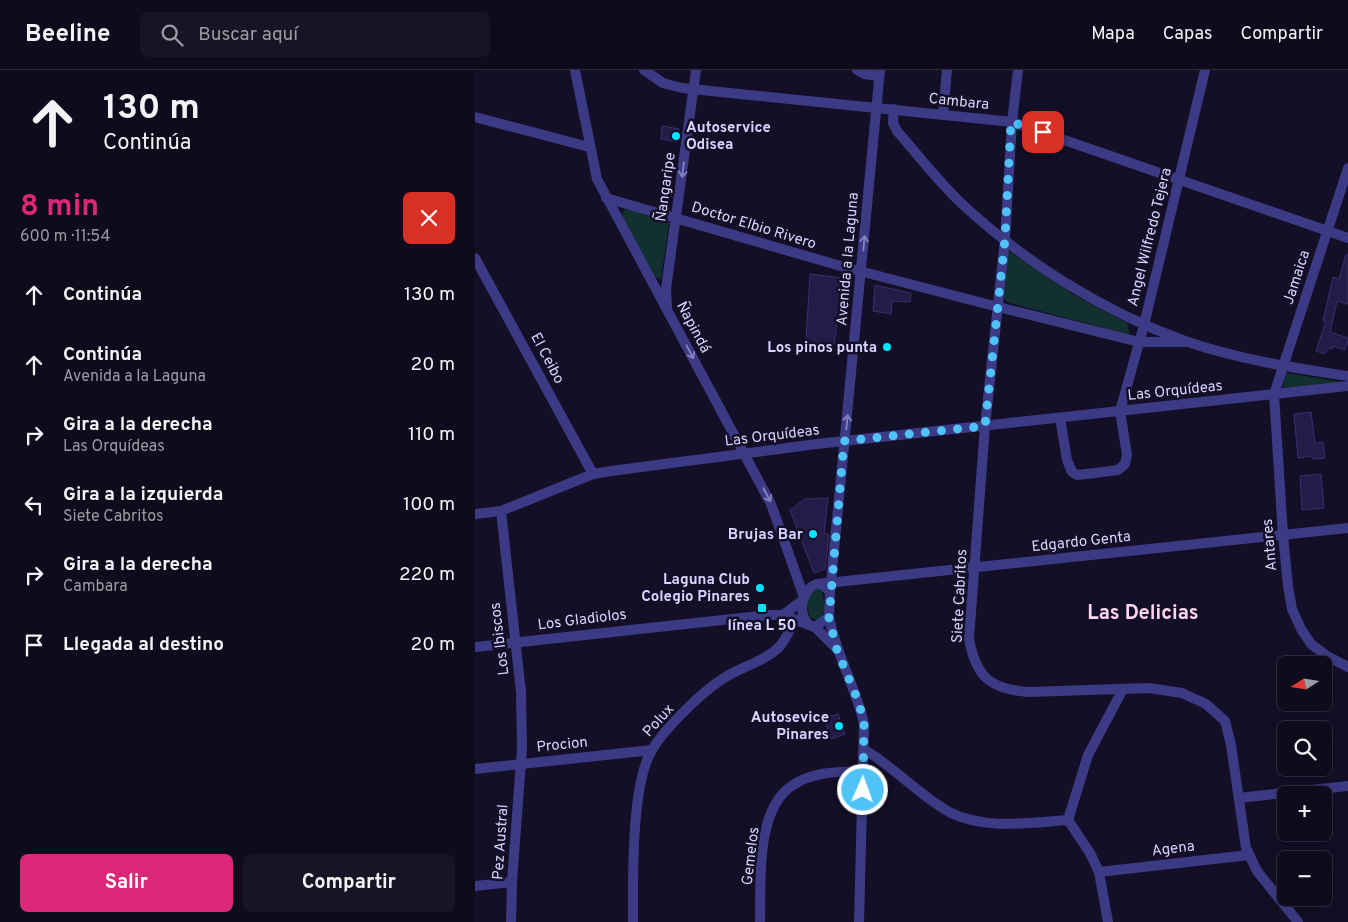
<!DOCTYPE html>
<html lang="es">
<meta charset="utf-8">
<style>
:root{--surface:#0e0b1c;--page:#171425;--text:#f1f3f6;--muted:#9b9ba3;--line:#2e2b3b;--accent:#db2777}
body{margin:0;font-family:Overpass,sans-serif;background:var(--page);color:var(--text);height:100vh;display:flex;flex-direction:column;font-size:19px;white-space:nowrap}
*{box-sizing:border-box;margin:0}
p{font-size:16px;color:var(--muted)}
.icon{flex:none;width:28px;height:28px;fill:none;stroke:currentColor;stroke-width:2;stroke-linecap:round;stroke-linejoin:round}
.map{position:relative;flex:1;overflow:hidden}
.details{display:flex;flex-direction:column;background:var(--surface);width:475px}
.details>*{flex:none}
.hud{background:#0e0b1c;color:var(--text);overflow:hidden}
.needle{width:32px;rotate:258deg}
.tools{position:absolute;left:802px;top:586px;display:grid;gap:10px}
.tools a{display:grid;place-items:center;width:55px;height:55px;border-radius:8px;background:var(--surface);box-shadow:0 5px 20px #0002,0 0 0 1px var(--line);font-size:25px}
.pin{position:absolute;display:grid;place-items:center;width:42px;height:42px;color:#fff;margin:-21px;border-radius:10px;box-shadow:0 2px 8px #0006}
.me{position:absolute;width:55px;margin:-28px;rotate:2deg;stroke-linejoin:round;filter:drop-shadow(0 0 4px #0008)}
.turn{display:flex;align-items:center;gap:18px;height:105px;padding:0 20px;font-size:22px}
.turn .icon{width:65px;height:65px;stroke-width:2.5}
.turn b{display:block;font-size:35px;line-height:42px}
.round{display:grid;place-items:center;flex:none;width:52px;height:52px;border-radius:8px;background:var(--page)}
.head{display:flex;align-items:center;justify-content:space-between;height:85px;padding:0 20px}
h1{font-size:30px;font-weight:700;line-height:38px;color:var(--accent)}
.action{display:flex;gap:10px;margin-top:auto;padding:10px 20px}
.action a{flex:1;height:58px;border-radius:8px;background:var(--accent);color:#fff;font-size:20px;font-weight:700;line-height:58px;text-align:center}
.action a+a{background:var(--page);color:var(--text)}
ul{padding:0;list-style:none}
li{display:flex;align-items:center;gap:15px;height:70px;padding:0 20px}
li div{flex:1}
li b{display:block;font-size:19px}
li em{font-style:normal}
header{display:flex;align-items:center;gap:30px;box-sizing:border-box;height:70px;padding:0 25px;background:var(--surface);border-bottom:1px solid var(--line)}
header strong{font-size:24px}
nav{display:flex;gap:28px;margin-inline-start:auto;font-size:18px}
.search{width:350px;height:45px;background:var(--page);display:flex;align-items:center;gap:12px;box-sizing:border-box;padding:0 18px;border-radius:8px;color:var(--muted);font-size:19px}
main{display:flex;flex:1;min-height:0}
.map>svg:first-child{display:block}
.green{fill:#12302f}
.building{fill:#241b47;stroke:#3b2d73}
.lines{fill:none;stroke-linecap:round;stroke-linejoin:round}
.minor{stroke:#3d3a85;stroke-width:10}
.oneway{stroke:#837fbc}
.route{stroke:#4fc3f7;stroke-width:9;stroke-dasharray:0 16.2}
.poi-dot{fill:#00e5ff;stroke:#130f26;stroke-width:2}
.labels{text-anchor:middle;stroke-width:5;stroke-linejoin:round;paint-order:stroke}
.street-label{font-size:15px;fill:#d9d4ff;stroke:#130f26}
.poi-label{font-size:15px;font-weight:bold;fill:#d9d4ff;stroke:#130f26;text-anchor:end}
.district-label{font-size:20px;font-weight:bold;fill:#ffd6f0;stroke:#130f26}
</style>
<header>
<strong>Beeline</strong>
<div class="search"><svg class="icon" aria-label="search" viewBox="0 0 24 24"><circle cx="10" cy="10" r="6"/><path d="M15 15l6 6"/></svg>Buscar aquí</div>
<nav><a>Mapa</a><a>Capas</a><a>Compartir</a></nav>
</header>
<main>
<section class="details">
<div class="hud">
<div class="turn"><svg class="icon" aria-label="ahead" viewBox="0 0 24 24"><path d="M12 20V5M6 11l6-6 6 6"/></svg><div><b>130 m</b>Continúa</div></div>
</div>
<div class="head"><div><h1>8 min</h1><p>600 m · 11:54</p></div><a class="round" style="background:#d93025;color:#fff"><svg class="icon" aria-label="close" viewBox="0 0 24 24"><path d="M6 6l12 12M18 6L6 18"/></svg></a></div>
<ul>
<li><svg class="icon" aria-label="ahead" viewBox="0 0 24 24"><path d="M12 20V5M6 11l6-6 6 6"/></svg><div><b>Continúa</b></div><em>130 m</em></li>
<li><svg class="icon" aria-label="ahead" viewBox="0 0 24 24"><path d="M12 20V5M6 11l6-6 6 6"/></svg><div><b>Continúa</b><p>Avenida a la Laguna</p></div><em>20 m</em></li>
<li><svg class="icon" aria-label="right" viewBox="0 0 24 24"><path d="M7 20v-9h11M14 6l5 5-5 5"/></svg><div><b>Gira a la derecha</b><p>Las Orquídeas</p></div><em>110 m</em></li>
<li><svg class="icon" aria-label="left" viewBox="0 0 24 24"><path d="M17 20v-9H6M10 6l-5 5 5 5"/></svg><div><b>Gira a la izquierda</b><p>Siete Cabritos</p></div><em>100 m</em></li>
<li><svg class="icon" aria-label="right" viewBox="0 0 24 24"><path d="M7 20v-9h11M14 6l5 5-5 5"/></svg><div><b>Gira a la derecha</b><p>Cambara</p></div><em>220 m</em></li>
<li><svg class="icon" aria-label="arrive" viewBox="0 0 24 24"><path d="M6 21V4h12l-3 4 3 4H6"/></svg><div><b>Llegada al destino</b></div><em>20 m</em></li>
</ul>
<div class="action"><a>Salir</a><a>Compartir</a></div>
</section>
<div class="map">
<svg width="873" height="852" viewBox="0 0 873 852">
<rect width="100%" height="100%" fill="#130f26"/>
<g class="green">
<path d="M153,139l41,14 -8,56 -6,-2 -33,-61 2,-6z"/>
<path d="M535,182l66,44 51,27 3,12 -123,-33 -3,-4 4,-45z"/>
<path d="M810,303h1l51,8 -1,2 -53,5z"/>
<path d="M343,518l4,4c3,12 5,20 -4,29l-8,-4 -3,-13 2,-10z"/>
</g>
<g class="building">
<path d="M187,56l17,3 -2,13 -16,-3z"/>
<path d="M871,184l2,1v49l-11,-3 -7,31 18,6v3l-3,9 -12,-4 -1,3 -4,-1 -3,6 -9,-3 10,-30h-3l10,-44 6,2z"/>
<path d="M335,204l32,4 -8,68 -28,-5z"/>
<path d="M400,215l36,8 -1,9 -18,-1 -1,13 -18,-3z"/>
<path d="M836,342l4,31 8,-1 2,16 -12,1v-3l-15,2 -4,-44z"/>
<path d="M846,404l3,34 -22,2 -2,-34z"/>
<path d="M353,428l-4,35 5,2 -4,34 -11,4 -24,-63 15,-11z"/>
<path d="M363,644l7,20 -14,5 -7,-21z"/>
</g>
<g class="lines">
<g class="minor">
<path d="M100,0l22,109 174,325 32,90"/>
<path d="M169,0l19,13 19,5 330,34 336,116"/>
<path d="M382,0l7,4 15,2"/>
<path d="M543,0l-6,52 -7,117 -20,187 -16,213c7,38 21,50 59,53l121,-4 33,5 24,11 19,17 6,24 15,103 11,23 41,51"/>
<path d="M419,39l-1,14 4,8c21,24 40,49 63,71 64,60 142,109 225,139 52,18 109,27 163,35"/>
<path d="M468,44l4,-44"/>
<path d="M0,47l114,30"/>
<path d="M873,98l-74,226 9,141 5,51 4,23 9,20 10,15 16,12 21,11"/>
<path d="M131,128l238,69 154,40 141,35h48"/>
<path d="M0,188l118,216"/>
<path d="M192,237l-1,-18 30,-219"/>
<path d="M585,348l7,42 5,12 5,3 18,-2 23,-3 7,-6 2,-9 -7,-44 24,-86 61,-255"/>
<path d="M26,441l20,181 1,56 -10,134 -1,40"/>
<path d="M0,444l26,-3 92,-37 18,-3 206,-27 531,-58"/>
<path d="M342,514l531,-56"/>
<path d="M342,514l6,1 7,7 -1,25 -14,10c-19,-4 -16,-38 2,-43z"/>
<path d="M355,522l50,-522"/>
<path d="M308,545l20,-15"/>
<path d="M354,547c7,38 27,70 35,107l-5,198"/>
<path d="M340,557l20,20"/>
<path d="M0,577l293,-32h15l26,10"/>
<path d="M390,680c30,18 54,45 84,62 35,18 80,11 119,8l22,33 9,19 9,50"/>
<path d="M0,699l177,-19"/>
<path d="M764,728l109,-12"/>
<path d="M593,750l20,-65 35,-66"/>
<path d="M624,802l150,-17"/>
<path d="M0,816l37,-4"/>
<path d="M158,852c0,-42 -2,-138 19,-172 12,-21 49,-57 69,-70 18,-13 44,-18 59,-34 6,-7 10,-17 15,-26"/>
<path d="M285,852c1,-40 -5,-113 33,-137 21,-14 47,-13 71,-14"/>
</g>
</g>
<defs><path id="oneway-shaft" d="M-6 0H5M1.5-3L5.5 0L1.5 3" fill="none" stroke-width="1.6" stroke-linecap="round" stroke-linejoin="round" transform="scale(1.25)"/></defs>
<g class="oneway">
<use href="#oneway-shaft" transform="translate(208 100) rotate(97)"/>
<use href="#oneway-shaft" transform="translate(389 173) rotate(-85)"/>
<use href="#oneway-shaft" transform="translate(215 282) rotate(62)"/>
<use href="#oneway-shaft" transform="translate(372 352) rotate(-84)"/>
<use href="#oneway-shaft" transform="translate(292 425) rotate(62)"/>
</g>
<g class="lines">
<path class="route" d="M388,720l1,-66 -5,-21 -22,-53 -8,-32 15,-177 141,-15 20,-187 6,-117 32,10"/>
</g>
<g class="poi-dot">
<circle cx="201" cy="66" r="5"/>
<circle cx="412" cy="277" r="5"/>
<circle cx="338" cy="464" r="5"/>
<circle cx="285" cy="518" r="5"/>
<rect x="282" y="533" width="10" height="10" rx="2.5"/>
<circle cx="364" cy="656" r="5"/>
</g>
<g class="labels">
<g class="street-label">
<text transform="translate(484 31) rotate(6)" y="5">Cambara</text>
<text transform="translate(190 117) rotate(-82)" y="5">Ñangaripe</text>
<text transform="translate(279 155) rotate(17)" y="5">Doctor Elbio Rivero</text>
<text transform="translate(674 167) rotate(-76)" y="5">Angel Wilfredo Tejera</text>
<text transform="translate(372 189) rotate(-85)" y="5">Avenida a la Laguna</text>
<text transform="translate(821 207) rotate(-72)" y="5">Jamaica</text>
<text transform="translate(219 257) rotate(62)" y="5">Ñapindá</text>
<text transform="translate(73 288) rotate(62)" y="5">El Ceibo</text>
<text transform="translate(700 320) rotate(-6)" y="5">Las Orquídeas</text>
<text transform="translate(297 365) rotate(-7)" y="5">Las Orquídeas</text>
<text transform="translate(606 471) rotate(-6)" y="5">Edgardo Genta</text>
<text transform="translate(794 475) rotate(-95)" y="5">Antares</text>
<text transform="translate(484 526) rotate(-87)" y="5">Siete Cabritos</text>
<text transform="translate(107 549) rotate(-7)" y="5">Los Gladiolos</text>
<text transform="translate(24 569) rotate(-97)" y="5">Los Ibiscos</text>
<text transform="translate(183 650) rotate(-48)" y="5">Polux</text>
<text transform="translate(87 674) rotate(-6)" y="5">Procion</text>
<text transform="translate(25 772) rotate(-86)" y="5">Pez Austral</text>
<text transform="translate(698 778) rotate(-7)" y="5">Agena</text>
<text transform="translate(275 786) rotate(-83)" y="5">Gemelos</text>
</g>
<g class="poi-label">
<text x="211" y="62" text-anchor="start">Autoservice<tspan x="211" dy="17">Odisea</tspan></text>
<text x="402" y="282">Los pinos punta</text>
<text x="328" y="469">Brujas Bar</text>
<text x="275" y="514">Laguna Club<tspan x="275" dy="17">Colegio Pinares</tspan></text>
<text x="287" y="560" text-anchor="middle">línea L 50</text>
<text x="354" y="652">Autosevice<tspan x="354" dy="17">Pinares</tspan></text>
</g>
<g class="district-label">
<text x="668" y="549">Las Delicias</text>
</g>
</g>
</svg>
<div class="tools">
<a><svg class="needle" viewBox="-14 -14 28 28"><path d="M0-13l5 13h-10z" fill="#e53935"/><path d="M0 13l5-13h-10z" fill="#9b9ba3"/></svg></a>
<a><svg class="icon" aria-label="search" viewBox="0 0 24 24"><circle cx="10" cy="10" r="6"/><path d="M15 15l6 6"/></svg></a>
<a>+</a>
<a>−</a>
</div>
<div class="pin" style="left:568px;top:62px;background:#d93025"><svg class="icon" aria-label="arrive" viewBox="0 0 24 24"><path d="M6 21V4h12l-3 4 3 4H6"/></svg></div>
<svg class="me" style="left:388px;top:720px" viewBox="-20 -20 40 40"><circle r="17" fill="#4fc3f7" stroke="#fff" stroke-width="3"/><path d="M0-11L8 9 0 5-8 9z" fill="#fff"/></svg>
</div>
</main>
